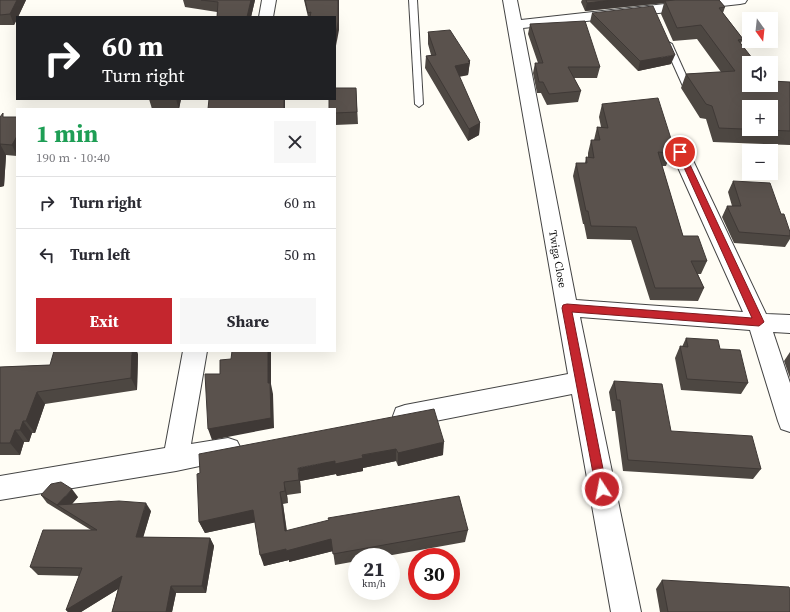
<!DOCTYPE html>
<meta charset="utf-8">
<style>
:root{--surface:#fff;--page:#f7f7f7;--text:#2b2b33;--muted:#7c7c81;--line:#e1e1e2;--accent:#c4262e}
body{margin:0;font-family:"Source Serif 4",serif;background:var(--page);color:var(--text);height:100vh;display:flex;flex-direction:column;font-size:15px;white-space:nowrap}
*{box-sizing:border-box;margin:0}
p{font-size:13px;color:var(--muted)}
.icon{flex:none;width:22px;height:22px;fill:none;stroke:currentColor;stroke-width:2;stroke-linecap:round;stroke-linejoin:round}
.map{position:relative;flex:1;overflow:hidden}
.panel{position:absolute;left:16px;top:108px;width:320px;height:244px;display:flex;flex-direction:column;background:var(--surface);border-radius:0px;box-shadow:0 4px 16px #0002}
.panel>*{flex:none}
.top-card{position:absolute;left:16px;top:16px;width:320px;height:84px;border-radius:0px;box-shadow:0 4px 16px #0002;background:#202124;color:#fff;overflow:hidden}
.needle{width:26px;rotate:165deg}
.fabs{position:absolute;left:742px;top:12px;display:grid;gap:8px}
.fabs a{display:grid;place-items:center;width:36px;height:36px;border-radius:0px;background:var(--surface);box-shadow:0 4px 16px #0002;font-size:20px}
.speed{position:absolute;left:348px;top:548px;display:flex;gap:8px;font-size:20px;font-weight:700;text-align:center}
.speed>*{display:grid;place-content:center;width:52px;height:52px;border-radius:50%;background:var(--surface);box-shadow:0 4px 16px #0002;line-height:1}
.speed small{font-size:10px;font-weight:400}
.speed .limit{border:6px solid #d22;background:#fff;color:#111}
.pin{position:absolute;display:grid;place-items:center;width:34px;height:34px;color:#fff;margin:-17px;border:2px solid #fff;border-radius:50%;box-shadow:0 1px 4px #0007}
.me{position:absolute;width:44px;margin:-22px;rotate:349deg;stroke-linejoin:round;filter:drop-shadow(0 0 3px #0008)}
.turn{display:flex;align-items:center;gap:14px;height:84px;padding:0 20px;font-size:18px}
.turn .icon{width:52px;height:52px;stroke-width:2.5}
.turn b{display:block;font-size:28px;line-height:34px}
.round{display:grid;place-items:center;flex:none;width:42px;height:42px;border-radius:0px;background:var(--page)}
.overview{display:flex;align-items:center;justify-content:space-between;height:68px;padding:0 20px}
h1{font-size:24px;font-weight:700;line-height:30px;color:#1e9e55}
.action{display:flex;gap:8px;margin-top:auto;padding:8px 20px}
.action a{flex:1;height:46px;border-radius:0px;background:var(--accent);color:#fff;font-size:16px;font-weight:700;line-height:46px;text-align:center}
.action a+a{background:var(--page);color:var(--text)}
ul{padding:0;list-style:none}
li{display:flex;align-items:center;gap:12px;height:52px;padding:0 20px;border-top:1px solid var(--line)}
li div{flex:1}
li b{display:block;font-size:15px}
li em{font-style:normal}
.map>svg:first-child{display:block}
.lines{fill:none;stroke-linecap:round;stroke-linejoin:round}
.service-casing{stroke:#444;stroke-width:2}
.minor-casing{stroke:#444;stroke-width:2}
.service{fill:#fff;fill-rule:evenodd}
.minor{fill:#fff;fill-rule:evenodd}
.wall{fill:#4d4742}
.shaded-wall{fill:#3f3936}
.building{fill:#5a524d;stroke:#3f3936;fill-rule:evenodd}
.route{fill:#c4262e;stroke:#7f191e}
.labels{text-anchor:middle;stroke-width:4;stroke-linejoin:round;paint-order:stroke}
.street-label{font-size:11px;fill:#111;stroke:#fff}
</style>
<div class="map">
<svg width="790" height="612" viewBox="0 0 790 612">
<rect width="100%" height="100%" fill="#fffdf5"/>
<g class="lines">
<g class="service-casing">
<g id="service">
<path d="M409,0h8l6,104 -4,3 -4,-3z"/>
<path d="M665,42h3l4,2 18,40 -1,2h-6l-1,-2 -18,-40z"/>
</g>
</g>
<g class="minor-casing">
<g id="minor">
<path d="M262,0h14l-3,17h-14z"/>
<path d="M503,0h14l4,20 180,-20h46l-2,3 -5,1 -217,24 53,272 167,12 -72,-160 3,-4 6,-2 6,2 3,4 77,162 24,1v18l-17,-1 17,51v49l-9,-3 -3,-8 -28,-91 -170,-13 61,295h-30l-39,-218 -167,33 -9,-3 -3,-8 3,-8 9,-3 163,-31z"/>
<path d="M183,351h24l-16,93 37,-6 9,3 4,8 -4,8 -9,3 -52,11 -176,29v-24l165,-28z"/>
</g>
</g>
<use href="#service" class="service"/>
<use href="#minor" class="minor"/>
</g>
<g class="wall">
<path d="M0,0h26l-8,17h-1v2l-3,6h-14z"/>
<path d="M183,0h72l-4,17h-34v-5l-32,-5z"/>
<path d="M304,0h35v30l-4,-13h-27z"/>
<path d="M582,0h137l6,7 -2,6 20,26 -2,4 8,42 41,-3v63l-77,-3 -7,-23 -6,-1 -19,-30 5,-14 35,-2 -24,-33 -24,2 -12,-27 3,-11 -79,8 -4,-9z"/>
<path d="M592,13l79,51 -33,7 -48,-49z"/>
<path d="M530,24l70,43 -3,11h-23l7,13 -3,11 -31,3 -6,-12h-4l-4,-20 2,-10h3l-10,-29z"/>
<path d="M428,32l42,29 -2,14 -9,2 21,46 -1,12 -11,6 -43,-73 1,-12 5,-1 -3,-11z"/>
<path d="M356,88l2,36 -23,1v-16z"/>
<path d="M149,99h32l-2,10h-27z"/>
<path d="M602,104l70,38 -2,6 1,5 -5,13h-4l21,70 24,25 -6,13h-3l6,14 -6,13 -48,-1 -19,-60 -44,-1 -3,-15h-1l-10,-48 3,-13h9l1,-6 2,1v-5l3,-13h3l3,-13h4l-2,-10z"/>
<path d="M0,117h17v39l-11,-1 -2,31 -4,1z"/>
<path d="M733,181l48,33 9,18v7l-5,8 -51,-4 -12,-26 5,-11h5l-4,-14z"/>
<path d="M686,338l34,11 28,34 -7,11 -60,-4 -6,-32 5,-12 2,1z"/>
<path d="M790,352v26l-6,-17z"/>
<path d="M138,354l-1,36 -92,14 -10,29h-3l-3,9h-5l-4,13h-20v-88l50,-2z"/>
<path d="M614,381l57,50 90,38 -8,10 -130,-8 -8,-60h-3l-3,-19z"/>
<path d="M434,409l9,46 -45,11 -2,-5 -33,7v3l-26,5 -1,-2 -36,7 1,12 -14,2 1,8 -5,1 4,27 181,-1 -3,12 -84,15h-24v4l-22,4 -2,-14 -44,11v-2l-25,6 -9,-44 -50,11 -6,-11z"/>
<path d="M41,495l37,2 -6,7 79,7 -8,26 67,1 4,8 -8,47h-30l-4,19h-60l6,-23 -37,23h-13l-2,-2 14,-34 -42,-1 -8,-8 61,-37 -44,-27z"/>
<path d="M662,580l128,32h-130l-4,-23z"/>
</g>
<g class="shaded-wall">
<path d="M17,0h9l-8,17h-1v2l-3,6 -4,-11z"/>
<path d="M251,0h4l-4,17h-4z"/>
<path d="M338,0h1v30l-4,21v-11z"/>
<path d="M612,0h76l-23,1 -1,2 -79,8 2,-8z"/>
<path d="M675,55l-4,9 -33,7 2,-10z"/>
<path d="M468,61h2l-2,14 -14,2 1,-11z"/>
<path d="M176,99h5l-2,10z"/>
<rect x="284" y="99" width="1" height="10"/>
<path d="M480,123l-1,12 -11,6 1,-12z"/>
<path d="M17,136v20l-5,-11z"/>
<path d="M0,144l6,11 -2,31 -4,1z"/>
<path d="M132,351h5l1,3 -1,36 -6,-12z"/>
<path d="M268,351h3v33l2,10 1,34 -62,12 -4,-11 60,-46z"/>
<path d="M37,392l8,12 -10,29 -9,-12z"/>
<path d="M23,421l9,12 -3,9 -9,-12z"/>
<path d="M15,430l9,12 -4,13 -10,-12z"/>
<path d="M444,442l-1,13 -45,11v-13z"/>
<path d="M396,449v12l-33,7v3l-26,5 -1,-2 -36,7 1,12 -2,-13 -1,-12z"/>
<path d="M284,482l3,13 1,8 -3,-12z"/>
<path d="M72,489l6,8 -12,14 -9,-6z"/>
<path d="M280,492l3,12 5,39 -3,-12z"/>
<path d="M146,503l5,8 -10,34 -5,-8z"/>
<path d="M253,510l4,12 -52,11 -6,-11z"/>
<path d="M210,538l4,8 -8,47 -4,-7z"/>
<path d="M331,539l2,12 -44,11v-2l-25,6 -4,-11 26,-6z"/>
<path d="M122,576l6,7 -47,29h-13l-2,-2z"/>
<path d="M171,586l5,7 -4,19h-6z"/>
</g>
<g class="building">
<path d="M0,0h17l-7,14 -10,1z"/>
<path d="M201,0h50l-4,17h-30l1,-15z"/>
<path d="M305,0h33v22l-3,18v-23h-25l1,-5 -3,1z"/>
<path d="M586,0h26l-25,3z"/>
<path d="M675,0h44l6,7 -6,1 24,31 -5,1 18,23h-7v22h22v-4l19,1v49l-71,-3 -7,-22 -6,-2 -20,-30 49,-3 -34,-46 -24,3 -12,-27zM749,107h22v22h-22z"/>
<path d="M653,6l22,49 -35,6 -48,-48z"/>
<path d="M585,21l15,46h-32l13,24 -32,3 -6,-12h-4l-4,-19h8l-13,-39z"/>
<path d="M450,30l20,31h-2l2,2 -15,3 25,57 -11,6 -43,-73 10,-1 -8,-23z"/>
<path d="M335,88h21l1,24 -22,1v-4h-6v-10h6z"/>
<path d="M658,98l14,44h-4l3,11 -13,-1 25,84h15l9,25h-16l13,27h-49l-19,-61 -45,-1 -3,-15h-2l-10,-48h11l-1,-6 8,1 -3,-18h9l-3,-13 11,1 -6,-24z"/>
<path d="M209,99h75v10h-76z"/>
<path d="M3,113v4h14v19l-5,9 -12,-1v6v-33z"/>
<path d="M733,181l37,2 11,31h3l6,18v4l-51,-4 -12,-26h14z"/>
<path d="M686,338l32,2 2,9 20,1 8,33 -61,-4 -7,-33 8,1z"/>
<path d="M54,351h78l-1,27 -94,14 -11,29h-3l-3,9h-5l-5,13h-10v-76l50,-2z"/>
<path d="M232,351h36v32h2l1,35 -63,11 -3,-55h15v-14l11,-1z"/>
<path d="M614,381l48,3 9,47 81,5 9,33 -133,-9 -8,-60h-3z"/>
<path d="M434,409l10,33 -46,11 -2,-4 -34,6 1,3 -28,6v-3l-37,7 1,12 -15,2 1,9 -5,1 5,39 44,-11 -1,-2 131,-22 9,34 -135,24 -2,-15 -45,12v-2l-26,6 -7,-45 -54,12 -2,-48 3,-1 -1,-19z"/>
<path d="M61,482l11,7 -15,16 62,-4 27,2 -10,34 74,1 -8,48h-31l-5,26h-54l10,-36 -56,34 16,-42 -52,-1 13,-37h54l-56,-35 10,-11z"/>
<path d="M662,580l127,7 1,2v23h-122z"/>
</g>
<path class="route" d="M680,149l4,3 80,170 -5,4 -187,-14 35,177 -1,4 -4,2 -4,-2 -2,-4 -34,-181 1,-3 4,-1 185,14 -75,-166z"/>
<g class="labels">
<g class="street-label">
<text transform="translate(558 259) rotate(80)" y="4">Twiga Close</text>
</g>
</g>
</svg>
<div class="fabs">
<a><svg class="needle" viewBox="-14 -14 28 28"><path d="M0-13l5 13h-10z" fill="#e53935"/><path d="M0 13l5-13h-10z" fill="#7c7c81"/></svg></a>
<a><svg class="icon" aria-label="sound" viewBox="0 0 24 24"><path d="M4 9h4l5-4v14l-5-4H4zM17 9q2 3 0 6"/></svg></a>
<a>+</a>
<a>−</a>
</div>
<div class="speed"><div>21<small>km/h</small></div><div class="limit">30</div></div>
<div class="pin" style="left:680px;top:152px;background:#d93025"><svg class="icon" aria-label="arrive" viewBox="0 0 24 24"><path d="M6 21V4h12l-3 4 3 4H6"/></svg></div>
<svg class="me" style="left:602px;top:489px" viewBox="-20 -20 40 40"><circle r="17" fill="#c4262e" stroke="#fff" stroke-width="3"/><path d="M0-11L8 9 0 5-8 9z" fill="#fff"/></svg>
<div class="top-card">
<div class="turn"><svg class="icon" aria-label="right" viewBox="0 0 24 24"><path d="M7 20v-9h11M14 6l5 5-5 5"/></svg><div><b>60 m</b>Turn right</div></div>
</div>
<section class="panel">
<div class="overview"><div><h1>1 min</h1><p>190 m · 10:40</p></div><a class="round"><svg class="icon" aria-label="close" viewBox="0 0 24 24"><path d="M6 6l12 12M18 6L6 18"/></svg></a></div>
<ul>
<li><svg class="icon" aria-label="right" viewBox="0 0 24 24"><path d="M7 20v-9h11M14 6l5 5-5 5"/></svg><div><b>Turn right</b></div><em>60 m</em></li>
<li><svg class="icon" aria-label="left" viewBox="0 0 24 24"><path d="M17 20v-9H6M10 6l-5 5 5 5"/></svg><div><b>Turn left</b></div><em>50 m</em></li>
</ul>
<div class="action"><a>Exit</a><a>Share</a></div>
</section>
</div>
